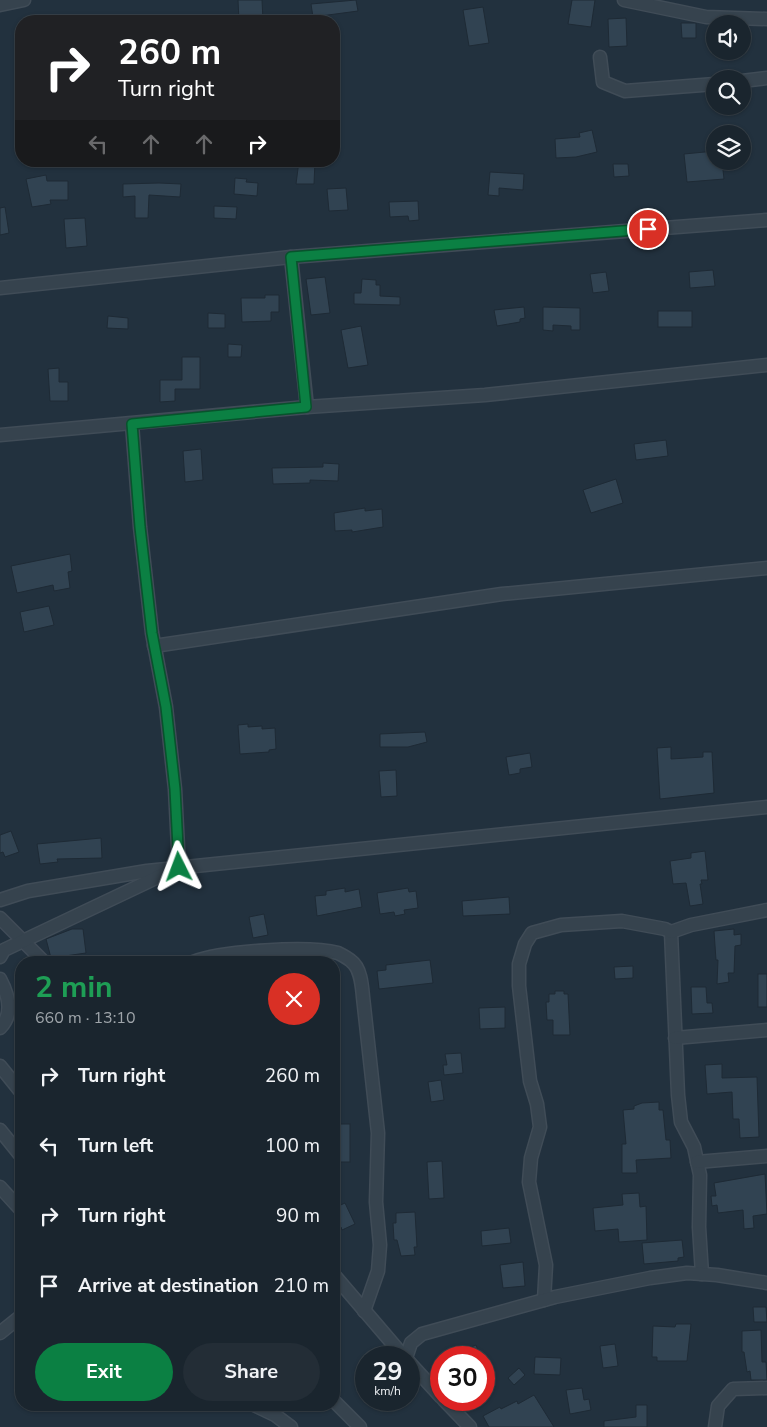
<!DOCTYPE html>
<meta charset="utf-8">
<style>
:root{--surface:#1a252e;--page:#232d36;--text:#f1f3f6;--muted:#9fa5aa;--line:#38424a;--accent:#0b8043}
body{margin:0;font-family:"Nunito Sans",sans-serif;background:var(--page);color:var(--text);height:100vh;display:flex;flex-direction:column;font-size:19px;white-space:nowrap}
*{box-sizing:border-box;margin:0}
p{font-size:16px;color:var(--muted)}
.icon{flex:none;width:28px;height:28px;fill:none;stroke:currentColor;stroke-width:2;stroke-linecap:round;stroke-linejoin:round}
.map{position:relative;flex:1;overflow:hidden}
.details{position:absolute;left:15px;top:956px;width:325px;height:455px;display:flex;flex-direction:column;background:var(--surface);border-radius:20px;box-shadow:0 1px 4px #0004,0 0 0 1px var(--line)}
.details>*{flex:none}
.hud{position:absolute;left:15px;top:15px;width:325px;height:152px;border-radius:20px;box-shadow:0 1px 4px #0004,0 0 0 1px var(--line);background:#202124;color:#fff;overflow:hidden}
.buttons{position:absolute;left:706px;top:15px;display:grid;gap:10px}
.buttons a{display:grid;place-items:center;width:45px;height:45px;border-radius:50%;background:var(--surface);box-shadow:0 1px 4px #0004,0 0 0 1px var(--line);font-size:25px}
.speed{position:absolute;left:355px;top:1346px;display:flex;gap:10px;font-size:25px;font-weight:700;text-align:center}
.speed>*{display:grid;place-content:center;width:65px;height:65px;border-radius:50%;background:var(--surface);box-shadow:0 1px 4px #0004,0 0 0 1px var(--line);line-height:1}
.speed small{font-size:12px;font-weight:400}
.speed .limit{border:8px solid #d22;background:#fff;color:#111}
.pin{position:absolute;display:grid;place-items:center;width:42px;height:42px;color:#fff;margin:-21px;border:2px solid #fff;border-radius:50%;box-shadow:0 1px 5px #0007}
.me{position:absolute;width:55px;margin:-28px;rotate:357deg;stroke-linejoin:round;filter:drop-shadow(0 0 4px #0008)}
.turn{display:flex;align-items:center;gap:18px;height:105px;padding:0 20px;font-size:22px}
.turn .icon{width:65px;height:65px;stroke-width:2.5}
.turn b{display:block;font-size:35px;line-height:42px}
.lanes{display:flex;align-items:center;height:48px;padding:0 20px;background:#0003;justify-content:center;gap:25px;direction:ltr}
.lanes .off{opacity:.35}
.round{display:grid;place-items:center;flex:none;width:52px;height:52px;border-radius:26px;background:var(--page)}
.overview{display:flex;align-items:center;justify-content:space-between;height:85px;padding:0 20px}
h1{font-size:30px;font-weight:700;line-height:38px;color:#1e9e55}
.button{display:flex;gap:10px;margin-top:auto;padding:10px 20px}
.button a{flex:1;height:58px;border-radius:30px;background:var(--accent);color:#fff;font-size:20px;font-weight:700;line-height:58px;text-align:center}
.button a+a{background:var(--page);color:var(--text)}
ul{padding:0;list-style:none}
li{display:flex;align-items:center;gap:15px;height:70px;padding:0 20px}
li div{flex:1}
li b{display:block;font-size:19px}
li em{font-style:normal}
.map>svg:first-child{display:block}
.building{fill:#314352;stroke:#1e2a35}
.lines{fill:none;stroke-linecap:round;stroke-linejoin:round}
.minor-casing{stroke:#404c57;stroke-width:15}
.minor{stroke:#36434e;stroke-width:12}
.route-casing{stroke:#07532c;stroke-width:12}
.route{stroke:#0b8043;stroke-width:9}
</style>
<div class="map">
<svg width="767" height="1427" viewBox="0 0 767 1427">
<rect width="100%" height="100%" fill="#22313e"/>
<g class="building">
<path d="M238,0h24l1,21h-24z"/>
<path d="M356,0l2,11 -45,6 -2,-13z"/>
<path d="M572,0h23l-4,27 -23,-3z"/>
<path d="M483,7l6,36 -20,3 -6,-36z"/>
<path d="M626,18l1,28 -18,1 -1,-28z"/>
<path d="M681,23h15v15h-14z"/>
<path d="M592,130l5,22 -21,5 -20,1 -1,-19 25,-2 -1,-4z"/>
<path d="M715,151v10h7l2,18 -37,3 -3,-28z"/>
<path d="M299,161h16l-1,23h-18z"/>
<path d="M613,164h15l1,12 -15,1z"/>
<path d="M490,172l34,2 -1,16 -24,-2v8l-11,-1z"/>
<path d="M46,175l1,6h21v19h-18l1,4 -19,3 -6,-28z"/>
<path d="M235,178l12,1 -1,3 12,1 -1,13 -23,-2z"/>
<path d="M159,183l22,1 -1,13 -31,-2 -1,23h-13v-22l-12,1v-13z"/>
<path d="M346,188l2,22 -19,1 -2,-22z"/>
<path d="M418,201l1,19 -10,1 -1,-5 -18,1 -1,-15z"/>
<path d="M214,206l23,1 -1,12 -22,-1z"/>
<path d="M5,207l4,26 -9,2v-27z"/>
<path d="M85,218l2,28 -21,2 -2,-29z"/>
<path d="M713,270l2,16 -25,2 -1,-16z"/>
<path d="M606,272l3,19 -16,2 -3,-19z"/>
<path d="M325,277l5,36 -19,2 -5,-36z"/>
<path d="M362,279l14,1v5h4v11l20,1v8l-46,-1v-11h7z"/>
<path d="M265,295h14v17h-8v9l-29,1 -1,-24h24z"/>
<path d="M524,307l1,11 -5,1v3l-23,4 -3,-16z"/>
<path d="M543,307l37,1v22h-9v-4l-18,-1v6l-10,-1z"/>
<rect x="658" y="311" width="34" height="16"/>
<path d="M208,313l17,1v14h-17z"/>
<path d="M108,316l20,2v11l-21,-1z"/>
<path d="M361,326l7,39 -20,3 -7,-38z"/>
<path d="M228,344l14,1 -1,12h-13z"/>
<path d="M182,357h18v32h-25v12l-15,1v-22h22z"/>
<path d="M59,368v14h9v19h-18l-2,-32z"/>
<path d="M666,440l2,16 -32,4 -2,-16z"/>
<path d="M201,449l2,31 -18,2 -2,-31z"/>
<path d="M323,463l16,1 -1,17 -28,-1v3l-37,1 -1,-16 51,-1z"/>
<path d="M616,479l7,24 -32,10 -8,-23z"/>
<path d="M365,508v3l17,-2 1,18 -31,5v-2l-17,1 -1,-18z"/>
<path d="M70,554l2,17 -4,1 2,16 -16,3 -1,-6 -36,8 -6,-27z"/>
<path d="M49,606l5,19 -30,7 -4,-20z"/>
<path d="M248,724v3l14,-1v3l13,-1 1,21 -7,1v2l-29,2 -2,-29z"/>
<path d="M425,732l2,10 -19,5h-28v-13z"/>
<path d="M671,747v12l32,-2v-5h9l2,41 -54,6 -3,-51z"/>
<path d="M530,753l2,14 -12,2v4l-11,2 -3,-18z"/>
<path d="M396,770l1,26 -16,1 -2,-26z"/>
<path d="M11,831l8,21 -14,5 -2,-5 -3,1v-18z"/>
<path d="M101,838l1,20 -45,1 1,3 -18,2 -3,-20z"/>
<path d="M705,851l3,29h-7l1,4h-2l3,20 -13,2 -4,-23 -13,1 -3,-23 21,-3v-5z"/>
<path d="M345,888v4l14,-3 3,18 -45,9 -2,-20 11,-1v-4z"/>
<path d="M408,888l1,4 7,-1 2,17 -14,2 1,4 -10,2 -1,-4 -14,2 -3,-21z"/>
<path d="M509,897l1,17 -47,2 -1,-15z"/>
<path d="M264,914l4,21 -15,3 -4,-21z"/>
<path d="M72,929h11l3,24 -35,5 -5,-19z"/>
<path d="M734,929v6l7,-1v11l-6,1 -1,27h-6l1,9 -12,2 1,-24h-2l-2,-29z"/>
<path d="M430,960l3,23 -54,6 -2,-18 9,-1v-5z"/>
<path d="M633,966v12l-18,1 -1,-12z"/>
<rect x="758" y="974" width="9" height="33"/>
<path d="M691,987h15l1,16h5l1,10 -21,1z"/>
<path d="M555,991h9v3h4l2,41h-17v-15h-6l-1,-18h3v-8h6z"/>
<path d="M505,1007v21l-25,1 -1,-21z"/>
<path d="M461,1053l2,20 -19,2 -1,-10h4l-2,-11z"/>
<path d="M722,1064v14l35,-1 2,60 -19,1 -1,-19h-6l-1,-27 -25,2 -2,-29z"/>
<path d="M441,1080l3,20 -13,2 -3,-20z"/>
<path d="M659,1102v8h4l3,30h4l1,18 -35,2 1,13h-15v-29h4l-3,-34 11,-1v-3l8,-3z"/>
<rect x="334" y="1124" width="16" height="38"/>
<path d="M442,1161l2,37 -15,1 -2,-37z"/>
<path d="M765,1174l2,40 -14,2 1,12 -10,1 -1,-19 -25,3 -1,-8 -5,1 -1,-10h5l-2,-13z"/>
<path d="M639,1193l1,14 6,-1 1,34 -28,2 -1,-13 -23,2 -2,-23 30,-3 -1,-11z"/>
<path d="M345,1203l10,21 -13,6 -1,-3 -7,3v-22z"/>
<path d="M415,1212l2,35h-3l1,8 -14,1 -4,-16h-3l-1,-17h3v-10z"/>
<path d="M509,1228l2,15 -29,3 -1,-15z"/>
<path d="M682,1240l2,17 -6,1v3l-34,3 -2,-21z"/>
<path d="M523,1262l2,24 -22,2 -3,-23z"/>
<path d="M753,1307h13l1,15h-13z"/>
<path d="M676,1324h15l-4,37h-30v-4h-5l1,-31 22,1z"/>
<path d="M761,1330l1,32h4l1,18h-16l-1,-9 -3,1 -3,-20h-2v-21z"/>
<path d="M615,1344l3,22 -15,2 -3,-22z"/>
<path d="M476,1345l5,13h-34l-1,-1z"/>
<path d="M535,1357l26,1 -1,17 -26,-1z"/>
<path d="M519,1368l6,7 -11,10 -6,-7z"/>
<path d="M582,1388l2,12 5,-1 2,11 -21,4 -4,-24z"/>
<path d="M534,1395l20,32h-65l-6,-11 17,-9 1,2 16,-8 1,3z"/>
<path d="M636,1405h11v22h-43v-6l32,-4z"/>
</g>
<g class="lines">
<g class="minor-casing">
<g id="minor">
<path d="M624,0l82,17 61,2"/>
<path d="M0,5l24,-5"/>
<path d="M600,57l3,25 22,9 90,-7"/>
<path d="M742,81l25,-3"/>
<path d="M291,257l16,150"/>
<path d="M0,288l291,-31 476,-37"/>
<path d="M0,435l307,-28 178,-12 282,-30"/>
<path d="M154,646l348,-52 265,-26"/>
<path d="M0,900l28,-9 119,-20 620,-64"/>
<path d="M0,918l44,44"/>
<path d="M671,932l7,163 3,27 13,25 6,28 -1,52 3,47"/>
<path d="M0,957l4,-7 175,-83 -4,-78 -9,-82 -14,-74 -12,-106 -8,-103"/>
<path d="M193,962c29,-11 115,-17 145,-9 4,2 10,5 13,8 10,7 11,25 12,36l15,136 -2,69 4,43 -2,26 -14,40"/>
<path d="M0,979c8,15 14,35 0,49"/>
<path d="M675,1038l92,-8"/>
<path d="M0,1066l21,26"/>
<path d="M0,1130l21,26"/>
<path d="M697,1162l70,-6"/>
<path d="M0,1187l21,23"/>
<path d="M334,1275l71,83"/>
<path d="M544,1300l2,-35 -17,-83 2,-24 9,-31 -3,-23 -7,-23 -11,-95v-22l6,-20 7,-11 29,-8 61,-4 43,8 6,3 20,-7 76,-15"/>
<path d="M0,1333l21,-17"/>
<path d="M406,1358l5,-15 11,-9 133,-37 95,-19 37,-5 30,2 50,8"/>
<path d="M409,1362l32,35"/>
<path d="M444,1400l26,27"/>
<path d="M334,1401l26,26"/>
<path d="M254,1405l21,10 16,12"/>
<path d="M715,1427l3,-21 15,-17 34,-1"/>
</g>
</g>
<use href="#minor" class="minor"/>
</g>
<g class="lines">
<g class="route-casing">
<path id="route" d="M179,867l-4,-78 -9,-82 -14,-74 -12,-106 -8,-103 174,-17 -15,-150 357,-28"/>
</g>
<use href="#route" class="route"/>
</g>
</svg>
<div class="buttons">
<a><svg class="icon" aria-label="sound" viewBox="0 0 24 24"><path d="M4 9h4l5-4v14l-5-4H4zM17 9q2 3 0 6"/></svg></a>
<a><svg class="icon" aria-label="search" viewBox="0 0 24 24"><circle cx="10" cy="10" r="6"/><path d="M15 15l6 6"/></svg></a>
<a><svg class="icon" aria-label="layers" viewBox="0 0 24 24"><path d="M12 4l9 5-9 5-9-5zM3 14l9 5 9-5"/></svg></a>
</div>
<div class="speed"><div>29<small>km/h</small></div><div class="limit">30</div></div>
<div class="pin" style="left:648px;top:229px;background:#d93025"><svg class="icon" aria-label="arrive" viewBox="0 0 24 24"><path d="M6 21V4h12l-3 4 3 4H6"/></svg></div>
<svg class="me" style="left:179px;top:867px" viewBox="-20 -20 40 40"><path d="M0-17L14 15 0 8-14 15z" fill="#0b8043" stroke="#fff" stroke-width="4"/></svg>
<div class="hud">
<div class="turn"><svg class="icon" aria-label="right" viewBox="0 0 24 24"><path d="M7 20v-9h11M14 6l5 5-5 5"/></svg><div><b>260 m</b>Turn right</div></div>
<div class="lanes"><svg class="icon off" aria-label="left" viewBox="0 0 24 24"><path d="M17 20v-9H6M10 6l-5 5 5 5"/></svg><svg class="icon off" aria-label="ahead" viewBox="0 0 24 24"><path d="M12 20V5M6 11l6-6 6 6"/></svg><svg class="icon off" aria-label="ahead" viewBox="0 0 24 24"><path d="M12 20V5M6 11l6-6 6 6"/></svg><svg class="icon" aria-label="right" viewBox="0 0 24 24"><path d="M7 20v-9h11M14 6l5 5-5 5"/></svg></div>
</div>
<section class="details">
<div class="overview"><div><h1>2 min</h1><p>660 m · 13:10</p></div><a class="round" style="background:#d93025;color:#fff"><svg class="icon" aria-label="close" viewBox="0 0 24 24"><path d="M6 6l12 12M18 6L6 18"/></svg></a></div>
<ul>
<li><svg class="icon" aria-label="right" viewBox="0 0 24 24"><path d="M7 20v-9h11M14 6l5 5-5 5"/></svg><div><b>Turn right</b></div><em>260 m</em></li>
<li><svg class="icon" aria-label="left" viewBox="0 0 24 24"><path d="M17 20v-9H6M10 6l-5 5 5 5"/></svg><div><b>Turn left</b></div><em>100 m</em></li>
<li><svg class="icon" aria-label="right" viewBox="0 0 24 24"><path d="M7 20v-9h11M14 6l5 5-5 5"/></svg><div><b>Turn right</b></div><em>90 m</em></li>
<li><svg class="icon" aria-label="arrive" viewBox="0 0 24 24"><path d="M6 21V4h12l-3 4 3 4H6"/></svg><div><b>Arrive at destination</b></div><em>210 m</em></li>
</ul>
<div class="button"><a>Exit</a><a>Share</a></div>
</section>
</div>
